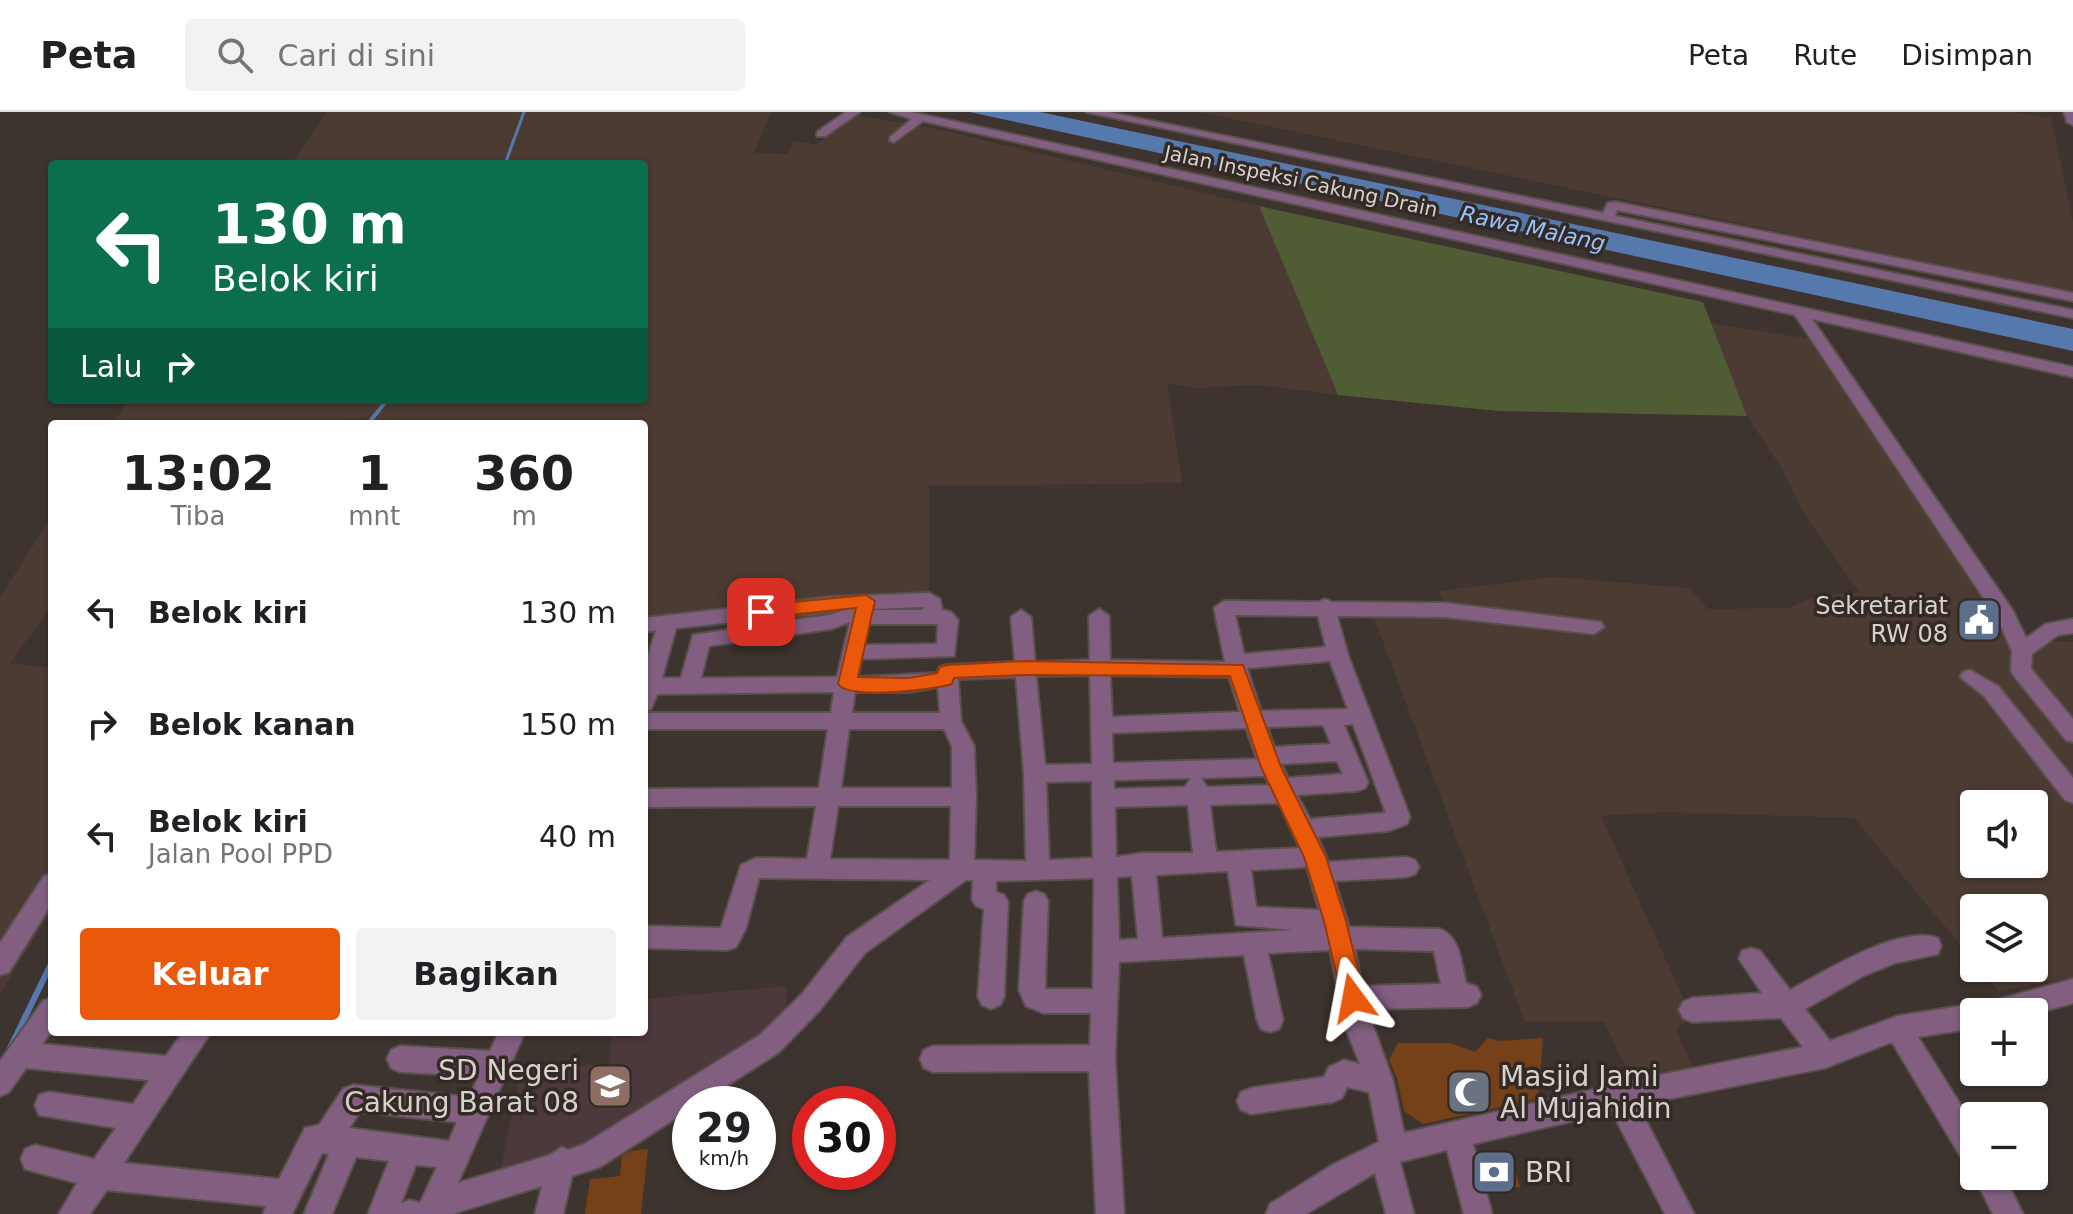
<!DOCTYPE html>
<html lang="id">
<meta charset="utf-8">
<style>
:root{--surface:#fff;--page:#f2f2f2;--text:#202124;--muted:#757577;--line:#e0e0e0;--accent:#ea580c}
body{margin:0;font-family:"DejaVu Sans",sans-serif;background:var(--page);color:var(--text);height:100vh;display:flex;flex-direction:column;font-size:30px;white-space:nowrap}
*{box-sizing:border-box;margin:0}
p{font-size:26px;color:var(--muted)}
.icon{flex:none;width:44px;height:44px;fill:none;stroke:currentColor;stroke-width:2;stroke-linecap:round;stroke-linejoin:round}
.map{position:relative;flex:1;overflow:hidden}
.sheet{position:absolute;left:48px;top:308px;width:600px;height:616px;display:flex;flex-direction:column;background:var(--surface);border-radius:8px;box-shadow:0 2px 6px #0004}
.sheet>*{flex:none}
.guide{position:absolute;left:48px;top:48px;width:600px;height:244px;border-radius:8px;box-shadow:0 2px 6px #0004;background:#0b6e4f;color:#fff;overflow:hidden}
.tools{position:absolute;left:1960px;top:678px;display:grid;gap:16px}
.tools a{display:grid;place-items:center;width:88px;height:88px;border-radius:8px;background:var(--surface);box-shadow:0 2px 6px #0004;font-size:40px}
.speed{position:absolute;left:672px;top:974px;display:flex;gap:16px;font-size:40px;font-weight:700;text-align:center}
.speed>*{display:grid;place-content:center;width:104px;height:104px;border-radius:50%;background:var(--surface);box-shadow:0 2px 6px #0004;line-height:1}
.speed small{font-size:20px;font-weight:400}
.speed .limit{border:12px solid #d22;background:#fff;color:#111}
.pin{position:absolute;display:grid;place-items:center;width:68px;height:68px;color:#fff;margin:-34px;border-radius:16px;box-shadow:0 4px 12px #0006}
.me{position:absolute;width:88px;margin:-44px;rotate:347deg;stroke-linejoin:round;filter:drop-shadow(0 0 6px #0008)}
.turn{display:flex;align-items:center;gap:28px;height:168px;padding:0 32px;font-size:36px}
.turn .icon{width:104px;height:104px;stroke-width:2.5}
.turn b{display:block;font-size:56px;line-height:68px}
.then{display:flex;align-items:center;height:76px;padding:0 32px;background:#0003;gap:16px;font-size:30px}
.eta{display:flex;justify-content:space-evenly;align-items:center;height:136px;text-align:center}
.eta b{font-size:48px;font-weight:600;line-height:56px}
.action{display:flex;gap:16px;margin-top:auto;padding:16px 32px}
.action a{flex:1;height:92px;border-radius:8px;background:var(--accent);color:#fff;font-size:32px;font-weight:600;line-height:92px;text-align:center}
.action a+a{background:var(--page);color:var(--text)}
ul{padding:0;list-style:none}
li{display:flex;align-items:center;gap:24px;height:112px;padding:0 32px}
li div{flex:1}
li b{display:block;font-size:30px}
li em{font-style:normal}
header{display:flex;align-items:center;gap:48px;box-sizing:border-box;height:112px;padding:0 40px;background:var(--surface);border-bottom:2px solid var(--line)}
header strong{font-size:38px}
nav{display:flex;gap:44px;margin-inline-start:auto;font-size:28px}
.search{width:560px;height:72px;background:var(--page);display:flex;align-items:center;gap:20px;box-sizing:border-box;padding:0 28px;border-radius:8px;color:var(--muted);font-size:30px}
.map>svg:first-child{display:block}
.built{fill:#4b3b32;fill-rule:evenodd}
.education{fill:#4d383c}
.green{fill:#505c33}
.water{fill:#5679ad}
.lines{fill:none;stroke-linecap:round;stroke-linejoin:round}
.stream-far2{stroke:#5679ad;stroke-width:3}
.stream-far1{stroke:#5679ad;stroke-width:4}
.stream{stroke:#5679ad;stroke-width:6}
.building{fill:#764019}
.minor-casing{stroke:#5a504b;stroke-width:4}
.minor{fill:#825f81;fill-rule:evenodd}
.route{fill:#ea580c;stroke:#983908;stroke-width:2}
.labels{text-anchor:middle;stroke-width:7;stroke-linejoin:round;paint-order:stroke}
.far-street-label{font-size:20px;fill:#d7d1cd;stroke:#332a25}
.far-water-label{font-size:22px;font-style:italic;fill:#98c2fe;stroke:#332a25}
.poi-label{font-size:24px;fill:#d7d1cd;stroke:#332a25;text-anchor:end}
.near-poi-label{font-size:28px;fill:#d7d1cd;stroke:#332a25;text-anchor:start}
</style>
<header>
<strong>Peta</strong>
<div class="search"><svg class="icon" aria-label="search" viewBox="0 0 24 24"><circle cx="10" cy="10" r="6"/><path d="M15 15l6 6"/></svg>Cari di sini</div>
<nav><a>Peta</a><a>Rute</a><a>Disimpan</a></nav>
</header>
<div class="map">
<svg width="2073" height="1102" viewBox="0 0 2073 1102">
<rect width="100%" height="100%" fill="#3e342f"/>
<g class="built">
<path d="M327,0h444l-17,41 34,1 6,-13 22,4 36,-31 85,15 322,77 79,189 -81,-10 -61,3 -29,-5 15,100 -253,3v113l-285,33v-208h-277l3,-6 -79,6h-179l17,-24h515v-236h-353z"/>
<path d="M1199,0h816l36,6 22,104v70z"/>
<path d="M1711,211l107,17 190,300 65,2v335l-74,14 -20,-23h55v-60h-60v53l-120,-143 -191,-6 -62,4 91,202 -16,11 18,42 -61,12 -29,-62 -79,1 -154,-412 76,1 -8,-20 114,-14 135,11 20,21 81,-1 27,-12 43,-4 -56,-80 -21,-43 -35,-53zM1974,692h60v60h-60z"/>
<path d="M52,404v89l-42,58 42,5v242l-52,83v-396z"/>
</g>
<path class="education" d="M787,874l-2,42 -186,125 -99,20 21,-104 87,-5 4,-26h-10l1,-6h41v-33z"/>
<path class="green" d="M1259,94l444,96 44,114 -248,-5 -161,-16z"/>
<path class="water" d="M970,0h70l1033,217v22z"/>
<g class="lines">
<path class="stream-far2" d="M505,52l19,-52"/>
<path class="stream-far1" d="M368,312l19,-24"/>
<path class="stream" d="M10,936l42,-86"/>
</g>
<g class="building">
<path d="M1957,501h33l8,15 -30,-1z"/>
<path d="M1488,926l12,3 43,-3 -5,61 -115,25 -19,-13 -7,-33 -8,-18 9,-17h52l25,9z"/>
<path d="M648,1037l-7,65h-56l5,-35 30,-3 2,-20 8,-5z"/>
<path d="M1511,1043l9,32 -32,1 -9,-32z"/>
</g>
<g class="lines">
<g class="minor-casing">
<g id="minor">
<path d="M846,0h14l-35,24h-8v-4z"/>
<path d="M890,0h21l1162,255v10l-261,-58 201,292 13,27 20,-14 27,-5v14l-15,2 -26,19 -1,15 42,50v23l-7,-2 -52,-64 -3,-5 1,-20 -15,-33 -202,-303 -872,-194 -29,21 -4,-1v-4l22,-18z"/>
<path d="M1086,0h22l495,101 5,-10 7,-1 458,91v8l-456,-91 -2,6 458,94v8z"/>
<path d="M2064,0h9v13l-6,-3z"/>
<path d="M929,481l11,6 2,11 9,2 7,8 -4,36 -93,3 -3,18 79,-4 3,-6 7,-2 68,-3 -4,-45 10,-7 10,7 4,45 55,-2 -1,-44 10,-7 10,7 1,44 115,2 -11,-54 10,-7 94,1 7,-3 7,3 113,1 156,19 3,5 -10,7 -149,-17 -108,-1 12,42 61,159 -3,7 -19,7 -70,6 10,25 79,-5 8,3 4,7 -4,7 -8,3 -72,4 14,46 91,2c21,8 21,35 26,54l11,4 4,8 -4,8 -9,4 -101,2 26,72 11,52 235,-54 164,-32 -22,-29 -89,4 -9,-4 -4,-8 4,-8 9,-4 70,-5 -23,-34 3,-8 9,-3 9,3 30,39c34,-18 110,-66 148,-52l3,8 -3,8 -43,9 -32,13 -58,33 25,32 68,-25 76,-12 11,7 3,-7 9,-4 76,-21v24l-39,11 -60,-2v16l-56,9 56,89v40l-10,-4 -72,-120 -67,26 -187,37 56,109h-29l-53,-102 -139,32 19,70h-28l-17,-64 -47,12 14,52h-28l-11,-41 -69,41h-40l4,-10 64,-40 45,-22 -10,-50 -22,-5 -5,11 -9,4 -82,12 -10,-4 -4,-9 4,-9 10,-4 73,-11 5,-10 15,-7 16,4 -16,-40 -14,-74 -62,3 15,67 -4,9 -9,3 -9,-3 -4,-9 -13,-65 -125,7 -4,96 9,156h-28l-7,-143 -156,1 -9,-4 -4,-9 4,-9 9,-4 157,-1 1,-32h-48l-17,-7 -7,-16 5,-89 4,-7 8,-3 8,3 4,7 -3,88h48l1,-111 -98,3v11l8,3 4,7 -4,95 -4,8 -9,4 -9,-4 -4,-8 6,-88 -8,-3 -4,-7 1,-19h-7l-101,73 -45,57 -42,43 -80,51h-8v5l-90,58 -28,9 -9,38h-28l7,-28 -90,28h-84l21,-53 -33,-4 -24,57h-28l25,-60 -7,-1 -30,61h-29l3,-8 -159,-16 -17,24h-31l18,-31 -52,-14 -4,-10 4,-10 10,-4 59,14 22,-31 -77,-13 -4,-10 4,-10 10,-3 84,12 16,-24 -123,-12 -17,24 -9,4v-35l43,-60 9,-4v34l-10,13 124,12 17,-24h28l-87,131 155,16 26,-51 14,-3 24,-36 10,-4 116,12 10,-21 -79,-4 -9,-4 -4,-9 4,-9 9,-4 90,5 9,-19h26l-67,151 92,-28 12,-8 6,3 15,-5 177,-110 42,-41 45,-57 83,-57 -171,-2 -13,50 -10,19 -9,3 -83,-2v-22l77,2 20,-63 15,-7 51,1 9,-53 -172,1v-18l175,-1 9,-59h-184v-16h187l3,-21 -177,2 -6,15 -7,2v-41l12,-40 -12,2v-14l186,-21zM923,495v3h-50v-1zM845,498l-16,5 -136,20 -12,43h-19l14,-50zM1235,503l83,1 8,31 -82,7zM850,510l-13,55 -136,1 8,-32 122,-17zM869,512h69l-1,20 -73,1zM1330,549l18,48 -87,2 -14,-43zM1090,563l2,89 -47,1 -9,-89zM1110,563l119,2 11,35 -128,5zM1016,565l8,97 2,87 -52,-1 2,-63 -2,-51 -13,-25 -3,-42zM938,575l2,26h-88l3,-21h54zM1353,612l33,89 -76,6 -13,-24 60,-4 8,-3 3,-6 -24,-57zM1323,613l8,19 -57,3 -7,-20zM1246,616l11,31 -144,4 -1,-30zM849,617h95l8,17v42h-111zM1337,649l6,13 -55,4 -7,-14zM1265,664l5,9 -63,2 -6,-9zM1191,666l-6,9 -71,2v-9zM1092,669l1,77 -44,2 -3,-78zM1279,691l21,45 -84,4 -6,-47zM1188,693l5,48h-50l-27,4 -1,-50zM838,694h113l-1,54 -120,-1zM1307,755l12,43 -63,-3 -5,-37zM1228,759l8,54 58,5 -132,8 -6,-63zM1132,764l6,63 -19,1 -2,-63zM1355,837l79,2 7,33 -79,2zM360,1000l97,10 -8,19 -100,-13zM416,1053l21,2 -17,36 -10,-3 -9,3z"/>
<path d="M1970,558l28,16 75,92v25l-8,-3 -81,-104 -24,-19 3,-5z"/>
<path d="M52,761v30l-43,69 -9,3v-32l44,-67z"/>
<path d="M1974,1064h30l19,38h-30z"/>
</g>
</g>
<use href="#minor" class="minor"/>
</g>
<path class="route" d="M866,483l9,6 -17,76 51,1 28,-5 3,-6 7,-2 78,-4 218,4 38,102 45,90 20,64 19,77 -4,7 -8,4 -8,-4 -3,-7 -18,-77 -20,-64 -43,-90 -31,-91 -205,-1 -71,3 -2,6c-20,6 -103,16 -114,0l18,-76 -95,10 -9,-6 9,-7z"/>
<defs>
<g id="civic-square" transform="scale(2.3)"><rect x="-9" y="-9" width="18" height="18" rx="4" fill="#5c6f8a" stroke="#332a25"/><path d="M-.6-6.5H3V-4.5H.6V-3L4-1V1h2V6H-6V1h2V-1L-.6-3ZM-1.2 2.5V6h2.4V2.5Z" fill="#fff"/></g>
<g id="school-square" transform="scale(2.3)"><rect x="-9" y="-9" width="18" height="18" rx="4" fill="#8d6e63" stroke="#332a25"/><path d="M0-5L7-2L0 1L-7-2ZM-4 1L0 2.5L4 1V4Q0 6-4 4Z" fill="#fff"/></g>
<g id="mosque-square" transform="scale(2.3)"><rect x="-9" y="-9" width="18" height="18" rx="4" fill="#6b7280" stroke="#332a25"/><path d="M3.5-4.9A6 6 0 1 0 3.5 4.9A5 5 0 1 1 3.5-4.9Z" fill="#fff"/></g>
<g id="bank-square" transform="scale(2.3)"><rect x="-9" y="-9" width="18" height="18" rx="4" fill="#5c6f8a" stroke="#332a25"/><path d="M-6-4H6V4H-6ZM0-2.3a2.3 2.3 0 1 0 0 4.6a2.3 2.3 0 1 0 0-4.6Z" fill="#fff"/></g>
</defs>
<g fill-rule="evenodd">
<use href="#civic-square" x="1979" y="508"/>
<use href="#school-square" x="610" y="974"/>
<use href="#mosque-square" x="1469" y="980"/>
<use href="#bank-square" x="1494" y="1060"/>
</g>
<g class="labels">
<g class="far-street-label">
<text transform="translate(1301 69) rotate(12)" y="7">Jalan Inspeksi Cakung Drain</text>
</g>
<g class="far-water-label">
<text transform="translate(1533 116) rotate(12)" y="8">Rawa Malang</text>
</g>
<g class="poi-label">
<text x="1948" y="502">Sekretariat<tspan x="1948" dy="28">RW 08</tspan></text>
</g>
<g class="near-poi-label">
<text x="579" y="968" text-anchor="end">SD Negeri<tspan x="579" dy="32">Cakung Barat 08</tspan></text>
<text x="1500" y="974">Masjid Jami<tspan x="1500" dy="32">Al Mujahidin</tspan></text>
<text x="1525" y="1070">BRI</text>
</g>
</g>
</svg>
<div class="tools">
<a><svg class="icon" aria-label="sound" viewBox="0 0 24 24"><path d="M4 9h4l5-4v14l-5-4H4zM17 9q2 3 0 6"/></svg></a>
<a><svg class="icon" aria-label="layers" viewBox="0 0 24 24"><path d="M12 4l9 5-9 5-9-5zM3 14l9 5 9-5"/></svg></a>
<a>+</a>
<a>−</a>
</div>
<div class="speed"><div>29<small>km/h</small></div><div class="limit">30</div></div>
<div class="pin" style="left:761px;top:500px;background:#d93025"><svg class="icon" aria-label="arrive" viewBox="0 0 24 24"><path d="M6 21V4h12l-3 4 3 4H6"/></svg></div>
<svg class="me" style="left:1353px;top:886px" viewBox="-20 -20 40 40"><path d="M0-17L14 15 0 8-14 15z" fill="#ea580c" stroke="#fff" stroke-width="4"/></svg>
<div class="guide">
<div class="turn"><svg class="icon" aria-label="left" viewBox="0 0 24 24"><path d="M17 20v-9H6M10 6l-5 5 5 5"/></svg><div><b>130 m</b>Belok kiri</div></div>
<div class="then">Lalu<svg class="icon" aria-label="right" viewBox="0 0 24 24"><path d="M7 20v-9h11M14 6l5 5-5 5"/></svg></div>
</div>
<section class="sheet">
<div class="eta">
<div><b>13:02</b><p>Tiba</p></div>
<div><b>1</b><p>mnt</p></div>
<div><b>360</b><p>m</p></div>
</div>
<ul>
<li><svg class="icon" aria-label="left" viewBox="0 0 24 24"><path d="M17 20v-9H6M10 6l-5 5 5 5"/></svg><div><b>Belok kiri</b></div><em>130 m</em></li>
<li><svg class="icon" aria-label="right" viewBox="0 0 24 24"><path d="M7 20v-9h11M14 6l5 5-5 5"/></svg><div><b>Belok kanan</b></div><em>150 m</em></li>
<li><svg class="icon" aria-label="left" viewBox="0 0 24 24"><path d="M17 20v-9H6M10 6l-5 5 5 5"/></svg><div><b>Belok kiri</b><p>Jalan Pool PPD</p></div><em>40 m</em></li>
</ul>
<div class="action"><a>Keluar</a><a>Bagikan</a></div>
</section>
</div>
